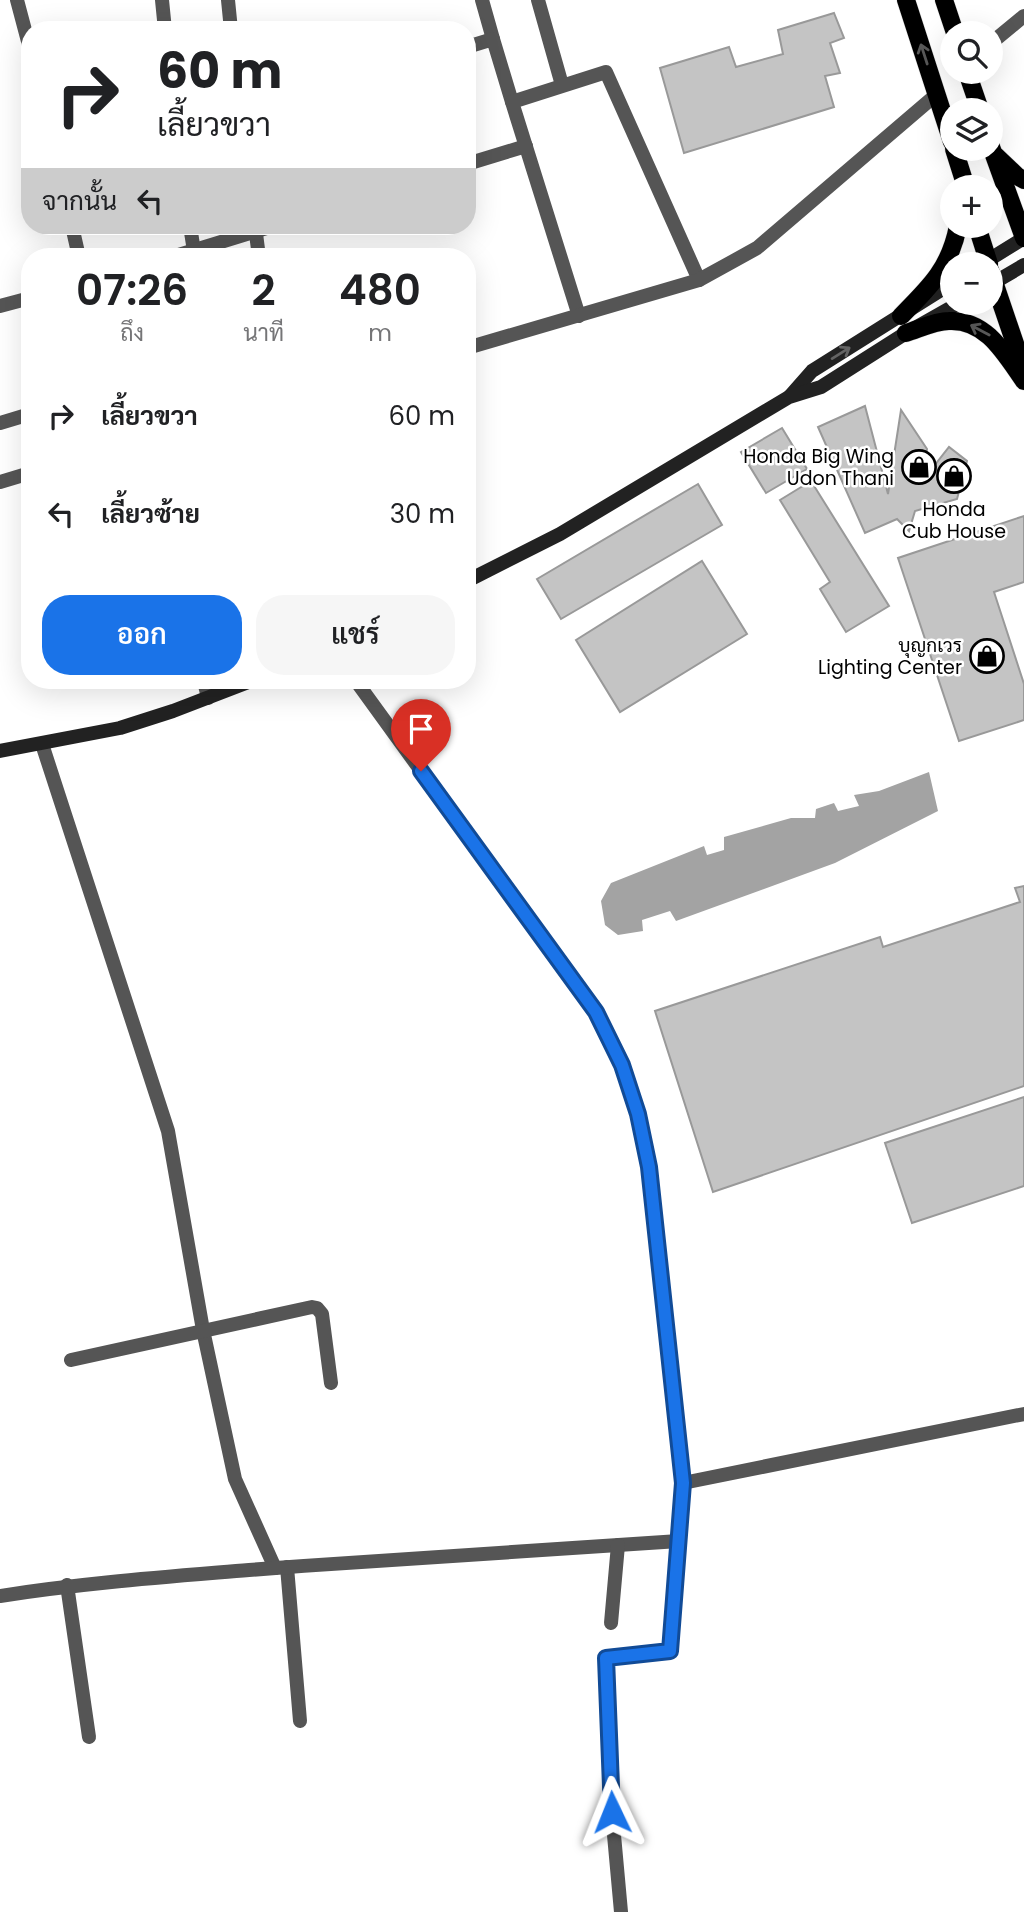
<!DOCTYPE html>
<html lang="th">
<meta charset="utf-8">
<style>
:root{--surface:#fff;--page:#f6f6f6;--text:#202124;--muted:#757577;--accent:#1a73e8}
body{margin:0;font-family:Poppins,Sarabun,sans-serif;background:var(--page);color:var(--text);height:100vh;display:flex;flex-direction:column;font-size:26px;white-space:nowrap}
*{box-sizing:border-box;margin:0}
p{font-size:23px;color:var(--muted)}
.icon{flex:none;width:38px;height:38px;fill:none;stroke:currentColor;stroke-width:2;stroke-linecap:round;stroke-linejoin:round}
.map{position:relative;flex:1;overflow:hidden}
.side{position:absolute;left:21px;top:248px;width:455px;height:441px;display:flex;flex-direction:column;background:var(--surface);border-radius:28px;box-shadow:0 7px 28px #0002}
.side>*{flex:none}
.guide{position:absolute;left:21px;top:21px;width:455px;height:214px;border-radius:28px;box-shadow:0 7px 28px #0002;background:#fff;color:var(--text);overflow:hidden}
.fabs{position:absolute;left:940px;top:21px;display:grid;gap:14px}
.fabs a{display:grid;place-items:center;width:63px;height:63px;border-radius:50%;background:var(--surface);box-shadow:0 7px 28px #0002;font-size:35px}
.pin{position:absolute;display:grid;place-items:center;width:60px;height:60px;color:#fff;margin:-72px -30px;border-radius:50% 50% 50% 0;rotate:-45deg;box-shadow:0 0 7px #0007}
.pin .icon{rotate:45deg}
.me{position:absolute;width:77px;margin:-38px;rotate:358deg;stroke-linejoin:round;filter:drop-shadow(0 0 5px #0008)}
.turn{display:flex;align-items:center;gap:24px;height:147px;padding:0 21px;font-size:32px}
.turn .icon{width:91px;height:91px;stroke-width:2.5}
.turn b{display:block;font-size:49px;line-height:60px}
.then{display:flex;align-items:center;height:66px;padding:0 21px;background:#0003;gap:14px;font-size:26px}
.eta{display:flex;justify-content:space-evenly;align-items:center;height:119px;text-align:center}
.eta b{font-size:42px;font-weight:600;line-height:49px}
.cta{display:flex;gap:14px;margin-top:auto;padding:14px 21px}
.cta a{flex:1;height:80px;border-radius:28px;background:var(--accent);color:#fff;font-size:28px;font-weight:600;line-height:80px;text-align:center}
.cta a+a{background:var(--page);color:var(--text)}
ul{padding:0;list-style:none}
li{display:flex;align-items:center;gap:21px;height:98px;padding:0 21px}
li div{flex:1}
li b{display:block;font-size:26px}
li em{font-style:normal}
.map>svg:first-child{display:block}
.water{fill:#a3a3a3}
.building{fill:#c4c4c4;stroke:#999;stroke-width:2}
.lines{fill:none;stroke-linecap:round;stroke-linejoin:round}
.primary-casing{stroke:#dbdbdb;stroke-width:19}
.minor{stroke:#555;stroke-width:14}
.secondary{stroke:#222;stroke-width:14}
.primary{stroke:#000;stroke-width:18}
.oneway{stroke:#595959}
.oneway2{stroke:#646464}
.route-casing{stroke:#114b97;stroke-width:18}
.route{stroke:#1a73e8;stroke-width:12}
.labels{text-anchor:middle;stroke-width:5;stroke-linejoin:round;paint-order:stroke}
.poi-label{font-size:19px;fill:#000;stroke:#fff;text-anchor:end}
</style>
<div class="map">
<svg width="1024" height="1912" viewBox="0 0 1024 1912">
<rect width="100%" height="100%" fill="#fff"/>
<path class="water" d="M929,772l9,39 -103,52 -159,58 -6,-10 -28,9 1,11 -25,4 -13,-10 -4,-24 10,-18 93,-37 3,9 17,-5v-13l67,-19h24l1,-9 18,-6 4,8 21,-5 -5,-11 25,-4z"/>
<g class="building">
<path d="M834,13l10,25 -14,5 10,30 -15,3 9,31 -150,46 -24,-85 69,-21 7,20 47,-13 -5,-24z"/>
<path d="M865,406l23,88 13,-84 26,39 -4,31 26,-33 18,14 -10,38 -42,12 -6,20 -12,-12 -32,14 -47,-106z"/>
<path d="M782,428l25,41 -41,24 -25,-41z"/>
<path d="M811,481l78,125 -43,26 -26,-43 10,-7 -50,-82z"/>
<path d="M698,484l24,41 -161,94 -24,-40z"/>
<path d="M1024,516v66l-30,10 30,92v36l-65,21 -61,-183z"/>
<path d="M702,561l45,73 -127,78 -44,-72z"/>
<path d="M1024,886v200l-311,106 -58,-181 225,-74 3,10 137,-45 -5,-14z"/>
<path d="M1024,1097v89l-112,37 -27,-80z"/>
</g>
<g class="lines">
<g class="primary-casing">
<g id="primary">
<path d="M906,0l46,142"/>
<path d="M944,0l11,33"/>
<path d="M967,72l13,38"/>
<path d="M990,144l34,94"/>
<path d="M954,149l12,38"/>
<path d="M996,156l21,20 7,4"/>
<path d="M977,226l12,38"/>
<path d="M990,270l34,100"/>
<path d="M901,316c29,-29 49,-48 57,-90"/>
<path d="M906,333c13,-4 29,-12 43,-12 37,-2 56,33 75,60"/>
</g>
</g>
<g class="minor">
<path d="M17,0l13,49"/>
<path d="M162,0l3,30"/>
<path d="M228,0l3,30"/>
<path d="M482,0l11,39"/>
<path d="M538,0l24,85"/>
<path d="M990,44l34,-28"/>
<path d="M467,47l26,-8 19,63"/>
<path d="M467,103l2,6"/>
<path d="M467,164l59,-18"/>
<path d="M72,226l7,31"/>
<path d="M190,226l4,25"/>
<path d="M255,226l4,31"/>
<path d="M172,257l101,-31"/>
<path d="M0,306l30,-8"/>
<path d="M579,316l-67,-214 94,-30 93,208"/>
<path d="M467,348l232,-68 58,-32 180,-154"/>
<path d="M0,423l30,-9"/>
<path d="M0,482l30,-9"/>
<path d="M204,681l4,17"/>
<path d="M42,744l126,387 35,199 32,149 40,89"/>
<path d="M71,1360l241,-53 5,1 5,6 9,69"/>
<path d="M683,1483l341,-69"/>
<path d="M287,1567l13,154"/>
<path d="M67,1585l22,152"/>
<path d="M0,1596c83,-13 166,-19 249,-26 143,-11 286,-20 430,-29l4,-58 -34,-316 -11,-53 -16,-49 -26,-53 -240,-331"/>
<path d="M611,1623l7,-78"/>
<path d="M621,1912l-9,-99 -6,-155 64,-7 9,-110"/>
</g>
<g class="secondary">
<path d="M982,264l42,-26"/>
<path d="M990,285l34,-20"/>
<path d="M790,396l22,-25 140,-88"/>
<path d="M467,581l93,-47 229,-137 32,-10 85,-54 53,-30"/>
<path d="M0,751l120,-23 53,-17 78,-30"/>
</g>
<use href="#primary" class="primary"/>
</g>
<defs><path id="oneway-shaft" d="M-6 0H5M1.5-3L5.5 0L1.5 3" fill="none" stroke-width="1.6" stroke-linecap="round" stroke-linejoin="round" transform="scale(1.75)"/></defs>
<g class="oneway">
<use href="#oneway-shaft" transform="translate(924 54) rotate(-108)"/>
<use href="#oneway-shaft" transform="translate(980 330) rotate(-152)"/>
</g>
<use class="oneway2" href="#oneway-shaft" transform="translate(841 353) rotate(-32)"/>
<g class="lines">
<g class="route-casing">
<path id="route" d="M421,771l175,241 26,53 16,49 11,53 34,316 -13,168 -64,7 6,154"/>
</g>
<use href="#route" class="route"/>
</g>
<defs>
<g id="shop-ring" transform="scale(1.75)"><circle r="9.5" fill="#fff" stroke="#000" stroke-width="1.5"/><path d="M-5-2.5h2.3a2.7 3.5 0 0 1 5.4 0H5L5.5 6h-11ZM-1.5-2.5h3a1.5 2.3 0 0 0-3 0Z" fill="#000"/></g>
</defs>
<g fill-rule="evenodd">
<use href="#shop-ring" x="919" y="467"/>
<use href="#shop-ring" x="954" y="476"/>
<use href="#shop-ring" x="987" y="656"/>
</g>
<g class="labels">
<g class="poi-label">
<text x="894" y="463">Honda Big Wing<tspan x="894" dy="22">Udon Thani</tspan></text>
<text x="954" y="516" text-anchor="middle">Honda<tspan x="954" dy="22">Cub House</tspan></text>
<text x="962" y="652">บุญกเวร<tspan x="962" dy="22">Lighting Center</tspan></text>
</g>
</g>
</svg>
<div class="fabs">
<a><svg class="icon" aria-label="search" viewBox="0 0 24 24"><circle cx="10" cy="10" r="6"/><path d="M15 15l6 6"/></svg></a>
<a><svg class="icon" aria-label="layers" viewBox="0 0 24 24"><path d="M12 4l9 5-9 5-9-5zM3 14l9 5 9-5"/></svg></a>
<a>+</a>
<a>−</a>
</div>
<div class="pin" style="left:421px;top:771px;background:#d93025"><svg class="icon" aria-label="arrive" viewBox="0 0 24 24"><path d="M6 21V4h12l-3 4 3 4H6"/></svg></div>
<svg class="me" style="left:612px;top:1812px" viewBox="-20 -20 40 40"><path d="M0-17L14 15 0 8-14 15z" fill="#1a73e8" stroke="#fff" stroke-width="4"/></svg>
<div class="guide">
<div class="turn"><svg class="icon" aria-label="right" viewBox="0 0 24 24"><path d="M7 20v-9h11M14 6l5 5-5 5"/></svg><div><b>60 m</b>เลี้ยวขวา</div></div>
<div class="then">จากนั้น<svg class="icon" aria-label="left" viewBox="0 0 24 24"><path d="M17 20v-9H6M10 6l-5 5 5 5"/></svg></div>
</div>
<section class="side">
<div class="eta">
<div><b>07:26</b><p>ถึง</p></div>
<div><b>2</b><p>นาที</p></div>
<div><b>480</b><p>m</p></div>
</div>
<ul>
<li><svg class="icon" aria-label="right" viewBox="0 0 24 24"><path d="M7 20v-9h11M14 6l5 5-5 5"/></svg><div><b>เลี้ยวขวา</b></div><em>60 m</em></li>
<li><svg class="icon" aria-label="left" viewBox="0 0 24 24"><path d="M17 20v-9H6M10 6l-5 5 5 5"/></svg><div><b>เลี้ยวซ้าย</b></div><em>30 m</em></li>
</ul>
<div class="cta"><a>ออก</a><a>แชร์</a></div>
</section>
</div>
